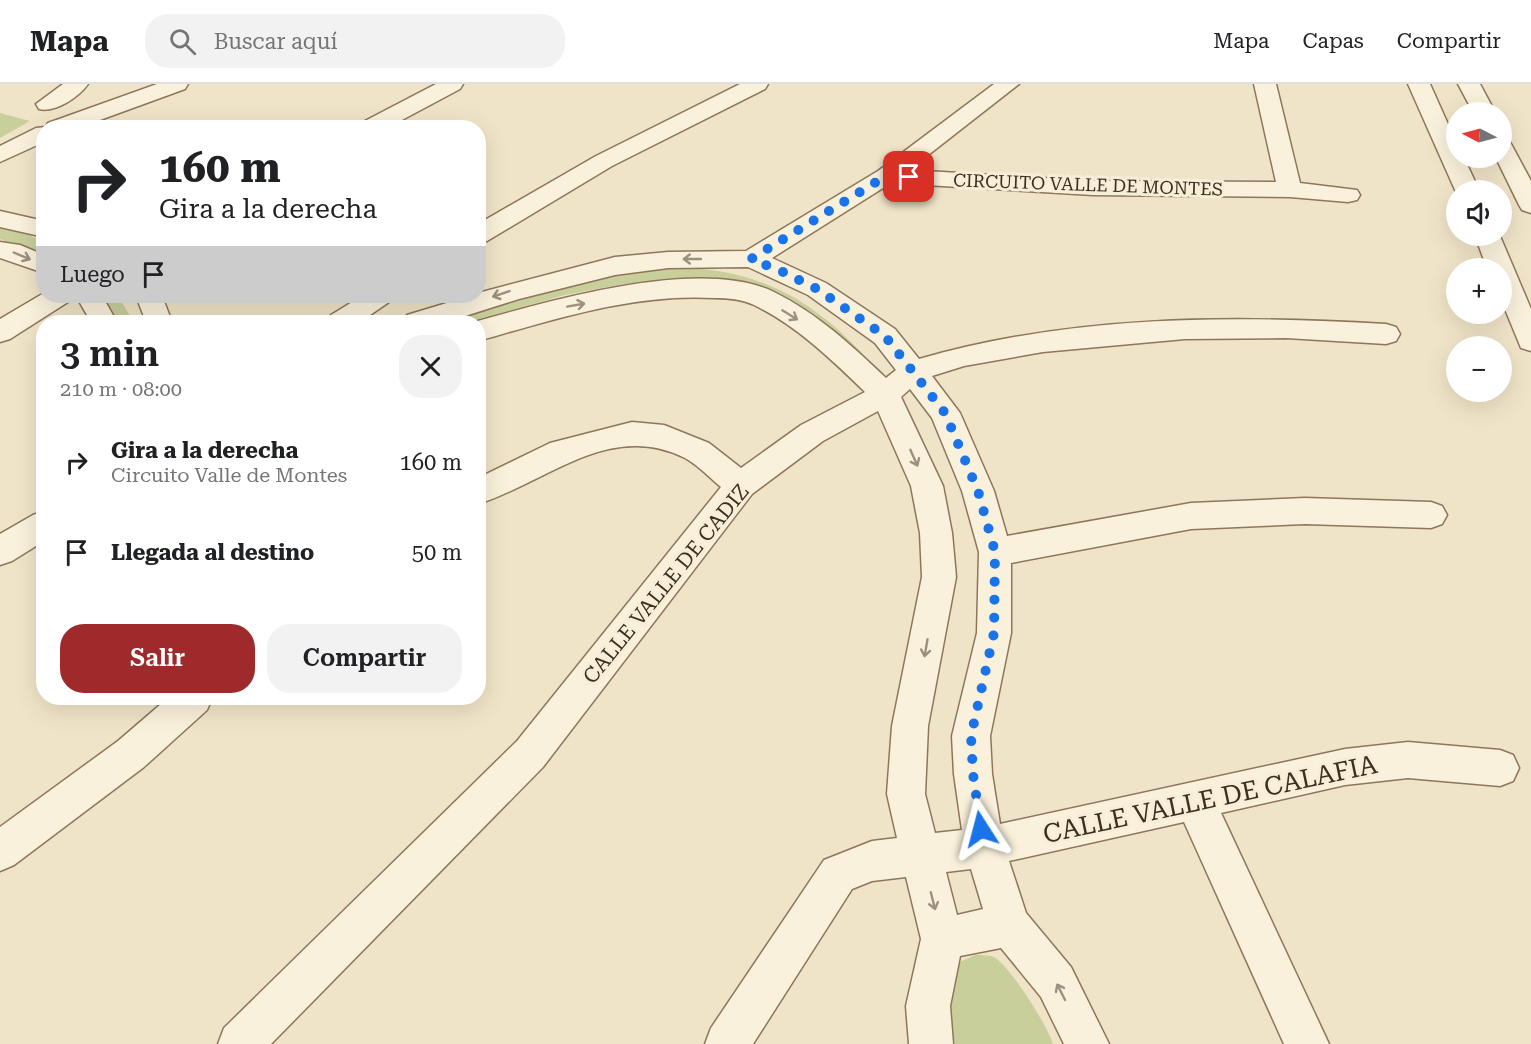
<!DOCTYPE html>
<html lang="es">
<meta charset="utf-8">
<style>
:root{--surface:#fff;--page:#f2f2f2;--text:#202124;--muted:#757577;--line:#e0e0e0;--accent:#9e2a2b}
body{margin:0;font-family:"Roboto Serif",serif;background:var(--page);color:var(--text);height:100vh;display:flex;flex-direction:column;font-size:22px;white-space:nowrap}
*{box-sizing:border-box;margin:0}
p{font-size:20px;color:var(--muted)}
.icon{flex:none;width:33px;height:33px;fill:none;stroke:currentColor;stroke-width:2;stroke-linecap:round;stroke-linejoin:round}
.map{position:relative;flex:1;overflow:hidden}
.details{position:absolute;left:36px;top:231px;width:450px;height:390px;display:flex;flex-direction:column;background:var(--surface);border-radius:24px;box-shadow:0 6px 24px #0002}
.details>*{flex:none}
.hud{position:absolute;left:36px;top:36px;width:450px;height:183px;border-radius:24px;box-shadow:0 6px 24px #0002;background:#fff;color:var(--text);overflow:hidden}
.needle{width:39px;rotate:276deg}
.buttons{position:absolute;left:1446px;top:18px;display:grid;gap:12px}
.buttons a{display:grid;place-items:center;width:66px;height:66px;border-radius:50%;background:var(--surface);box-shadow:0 6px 24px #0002;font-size:30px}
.pin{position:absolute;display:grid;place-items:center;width:51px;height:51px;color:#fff;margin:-26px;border-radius:12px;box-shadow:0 3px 9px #0006}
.me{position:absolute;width:66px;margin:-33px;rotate:351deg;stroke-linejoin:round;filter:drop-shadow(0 0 4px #0008)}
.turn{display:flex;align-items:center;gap:21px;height:126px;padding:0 24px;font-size:27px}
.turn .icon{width:78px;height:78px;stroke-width:2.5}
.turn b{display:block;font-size:42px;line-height:51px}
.then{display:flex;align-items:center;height:57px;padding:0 24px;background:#0003;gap:12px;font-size:22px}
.round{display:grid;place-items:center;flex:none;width:63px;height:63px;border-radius:24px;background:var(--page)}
.overview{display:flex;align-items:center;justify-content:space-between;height:102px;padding:0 24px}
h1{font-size:36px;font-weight:600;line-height:45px}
.action{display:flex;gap:12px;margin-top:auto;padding:12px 24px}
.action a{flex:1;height:69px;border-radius:24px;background:var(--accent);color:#fff;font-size:24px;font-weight:600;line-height:69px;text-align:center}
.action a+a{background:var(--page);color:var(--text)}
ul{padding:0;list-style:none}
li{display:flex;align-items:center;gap:18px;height:90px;padding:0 24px}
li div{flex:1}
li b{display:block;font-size:22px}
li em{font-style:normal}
header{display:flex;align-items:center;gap:36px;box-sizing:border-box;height:84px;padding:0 30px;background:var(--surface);border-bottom:2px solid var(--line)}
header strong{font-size:28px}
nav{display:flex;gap:33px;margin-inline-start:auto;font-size:21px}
.search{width:420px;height:54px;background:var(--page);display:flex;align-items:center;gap:15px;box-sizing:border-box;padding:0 21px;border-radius:24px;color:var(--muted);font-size:22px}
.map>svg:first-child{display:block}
.green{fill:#c9cf9b}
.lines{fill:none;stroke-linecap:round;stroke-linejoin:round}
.minor-casing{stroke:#8d765c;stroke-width:3}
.tertiary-casing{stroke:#8d765c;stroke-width:3}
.minor{fill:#faf1dc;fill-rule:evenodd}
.tertiary{fill:#faf1dc;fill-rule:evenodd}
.oneway{stroke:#9c907e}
.route{stroke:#1a73e8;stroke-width:10;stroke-dasharray:0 18}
.labels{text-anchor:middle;stroke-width:6;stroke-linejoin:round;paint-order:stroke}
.far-street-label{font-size:18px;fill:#3d2e20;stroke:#f7eed8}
.street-label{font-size:21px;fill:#3d2e20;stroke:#f7eed8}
.near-street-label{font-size:26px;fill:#3d2e20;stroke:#f7eed8}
</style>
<header>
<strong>Mapa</strong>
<div class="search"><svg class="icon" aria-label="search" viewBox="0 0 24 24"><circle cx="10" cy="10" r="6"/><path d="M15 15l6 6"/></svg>Buscar aquí</div>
<nav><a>Mapa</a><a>Capas</a><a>Compartir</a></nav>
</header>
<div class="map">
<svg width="1531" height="960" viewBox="0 0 1531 960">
<rect width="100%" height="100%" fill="#f0e4c8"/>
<g class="green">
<path d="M0,29l30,8 -30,17z"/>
<path d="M0,143l24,6 19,9v14l-43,-17z"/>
<path d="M681,183c79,4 129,31 182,87l-2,4 -17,-4 -135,-74 -21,-3 -70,8 -53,10 -97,27h-38c81,-25 166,-51 251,-55z"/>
<path d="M98,212h20l12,20 1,6h-16z"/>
<path d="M975,871c5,0 14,0 19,2 17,10 53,68 59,87h-101l-3,-58 11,-24z"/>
</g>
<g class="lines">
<g class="minor-casing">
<g id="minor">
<path d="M63,0h25c-9,13 -33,29 -49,25l-3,-5z"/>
<path d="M157,0h31l-3,5 -107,39h-34v14l-44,20v-16l36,-18 10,-1 2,-4z"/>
<path d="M436,0h27l-3,5 -73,39h-29l3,-5z"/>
<path d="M740,0h28l-3,5 -153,77 -125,75 -9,2v-19l118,-68z"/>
<path d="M994,0h25l-110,86 184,11 183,1 -22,-98h22l24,99 57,7 3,5 -3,5 -9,2 -58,-5 -197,-2 -202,-12 -119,75 54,25 69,46 24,30c151,-44 311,-44 467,-35l10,3 4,7 -4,7 -10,3 -100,-6 -101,1 -142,13 -79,14 -32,10 28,37 34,78 13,45 184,-33 114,-5 126,4 11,4 5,9 -5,9 -11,4 -126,-4 -114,5 -180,34v70l-21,103 2,38 8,50 345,-75 63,-7 92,8 13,5 6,13 -6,13 -13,5 -92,-8 -63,7 -124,28 108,231h-45l-100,-222 -175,39 17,52 45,54 38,77h-45l-23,-47 -40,-49 -41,8 -10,50 3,38h-44l-3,-38 15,-67 -15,-62 -34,4 -20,8 -99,155h-48l6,-16 113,-168 48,-19 25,-3 -10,-44 5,-68 30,-149 -2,-44 -9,-47 -33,-75 -55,30 -71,53 -209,273 -272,277h-53l6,-16 293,-287 204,-254c-11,-9 -23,-22 -36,-29 -75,-38 -138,24 -207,46v-26l72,-35 82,-21 32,3 45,18 32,25 60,-43 64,-33c-34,-33 -68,-66 -111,-87 -12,-6 -26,-7 -40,-7 -79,-5 -159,21 -236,43v-19h-4c76,-21 226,-66 300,-30 44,22 76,52 112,86l10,-8 -21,-27 -67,-48 -60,-28 -80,1 -53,7 -96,24 -73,23h-42l3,-7 63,-19h8v-3l137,-36 53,-5 78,-1 132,-80zM910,305l22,29 30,73 17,61 -2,81 -25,103 2,38 8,56 -27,3 -10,-39 3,-68 28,-149 -4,-44 -9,-47 -42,-89zM971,785l12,40 -26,6 -11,-43z"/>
<path d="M0,127l44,10v16l-44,-10z"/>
<path d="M0,158l20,3 24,10v18l-44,-15z"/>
<path d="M44,209v3h28l-4,6 -58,37 -10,3v-23z"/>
<path d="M76,212h26l15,26h-26z"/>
<path d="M136,212h26l10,26h-26z"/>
<path d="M362,212h31l-4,6 -29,20h-32l3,-7z"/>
<path d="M44,427v30l-32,20 -12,4v-31l33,-19z"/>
<path d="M168,614h44l-5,12 -63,57 -130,98 -14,6v-44l118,-86z"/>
</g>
</g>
<g class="tertiary-casing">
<g id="tertiary">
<path d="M1408,0h22l26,58v16h8l15,32 -23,2 -1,-2z"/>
<path d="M1458,0h22l15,28h-22z"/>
<path d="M1502,56l8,2 21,39v32l-9,-3 -3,-5 -23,-47h6z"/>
<path d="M1475,152h25l31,73v42l-10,-3 -19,-46v-34h-15z"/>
</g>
</g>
<use href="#minor" class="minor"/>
<use href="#tertiary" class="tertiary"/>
</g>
<defs><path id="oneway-shaft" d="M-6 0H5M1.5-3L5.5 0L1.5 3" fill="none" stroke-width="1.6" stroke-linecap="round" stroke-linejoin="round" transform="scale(1.5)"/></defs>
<g class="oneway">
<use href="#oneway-shaft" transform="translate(22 172) rotate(23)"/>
<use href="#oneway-shaft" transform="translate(692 175) rotate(180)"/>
<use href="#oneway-shaft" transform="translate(501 210) rotate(161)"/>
<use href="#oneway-shaft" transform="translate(576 221) rotate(-10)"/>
<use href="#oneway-shaft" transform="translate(790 231) rotate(32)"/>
<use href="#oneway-shaft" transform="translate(914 374) rotate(66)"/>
<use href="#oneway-shaft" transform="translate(926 564) rotate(100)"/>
<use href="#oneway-shaft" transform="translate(933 817) rotate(76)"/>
<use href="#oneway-shaft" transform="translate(1061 908) rotate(-117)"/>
</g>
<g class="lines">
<path class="route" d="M909,93l-23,-1 -135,83 32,13 34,17 68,47 60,77 33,78 17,61 -1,81 -23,103 2,38 8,55"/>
</g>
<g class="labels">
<g class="far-street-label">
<text transform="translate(1088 101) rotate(2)" y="6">CIRCUITO VALLE DE MONTES</text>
</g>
<g class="street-label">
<text transform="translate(666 500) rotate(-51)" y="7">CALLE VALLE DE CADIZ</text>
</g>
<g class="near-street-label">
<text transform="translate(1210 715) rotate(-12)" y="9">CALLE VALLE DE CALAFIA</text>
</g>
</g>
</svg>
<div class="buttons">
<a><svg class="needle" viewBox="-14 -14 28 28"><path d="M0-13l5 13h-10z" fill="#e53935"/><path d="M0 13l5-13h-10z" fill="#757577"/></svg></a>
<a><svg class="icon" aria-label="sound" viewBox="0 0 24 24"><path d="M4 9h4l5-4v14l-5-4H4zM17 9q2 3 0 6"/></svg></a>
<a>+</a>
<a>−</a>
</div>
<div class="pin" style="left:909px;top:93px;background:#d93025"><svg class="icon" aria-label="arrive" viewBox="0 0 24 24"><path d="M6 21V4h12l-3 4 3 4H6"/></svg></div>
<svg class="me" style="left:981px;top:745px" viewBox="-20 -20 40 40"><path d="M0-17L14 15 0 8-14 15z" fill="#1a73e8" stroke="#fff" stroke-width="4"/></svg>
<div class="hud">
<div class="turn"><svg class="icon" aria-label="right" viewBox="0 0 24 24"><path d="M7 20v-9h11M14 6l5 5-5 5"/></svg><div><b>160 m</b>Gira a la derecha</div></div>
<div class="then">Luego<svg class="icon" aria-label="arrive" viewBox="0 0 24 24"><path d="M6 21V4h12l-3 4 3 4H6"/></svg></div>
</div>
<section class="details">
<div class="overview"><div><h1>3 min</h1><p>210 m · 08:00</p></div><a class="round"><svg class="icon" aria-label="close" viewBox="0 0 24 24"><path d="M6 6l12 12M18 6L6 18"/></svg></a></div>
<ul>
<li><svg class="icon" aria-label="right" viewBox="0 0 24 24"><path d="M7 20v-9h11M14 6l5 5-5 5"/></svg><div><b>Gira a la derecha</b><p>Circuito Valle de Montes</p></div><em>160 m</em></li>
<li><svg class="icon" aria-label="arrive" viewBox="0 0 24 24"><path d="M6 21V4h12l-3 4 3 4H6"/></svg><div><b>Llegada al destino</b></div><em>50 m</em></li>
</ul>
<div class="action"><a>Salir</a><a>Compartir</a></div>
</section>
</div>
